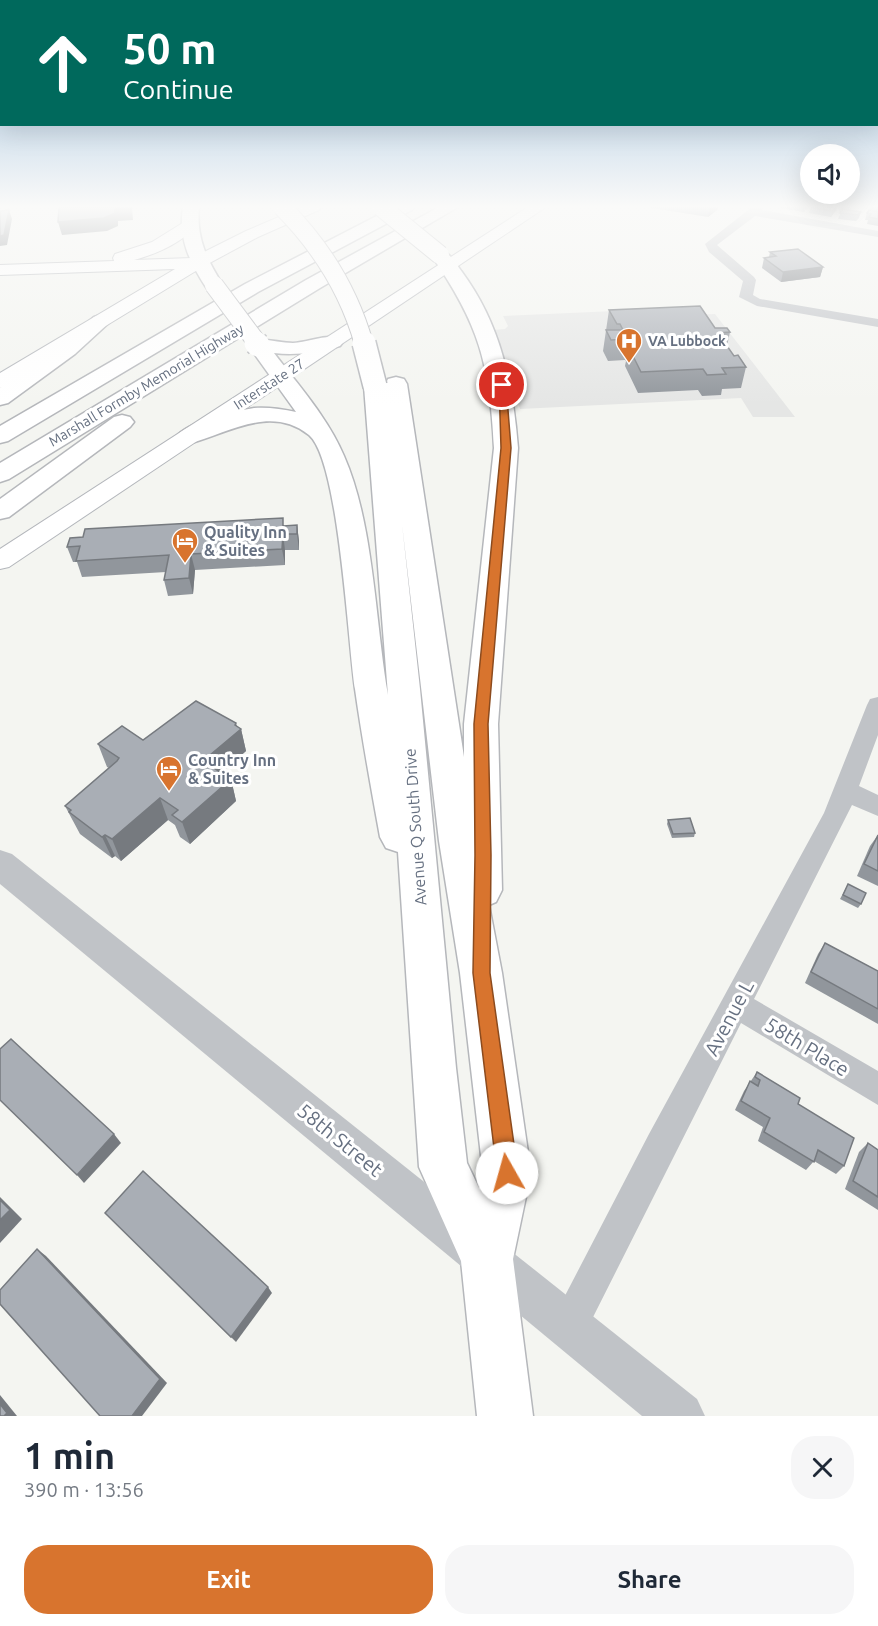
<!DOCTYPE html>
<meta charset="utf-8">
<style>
:root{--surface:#fff;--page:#f6f6f7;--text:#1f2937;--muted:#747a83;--accent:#d8742e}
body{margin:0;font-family:Ubuntu,sans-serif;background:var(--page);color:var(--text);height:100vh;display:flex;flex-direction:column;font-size:22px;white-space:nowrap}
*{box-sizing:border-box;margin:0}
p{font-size:20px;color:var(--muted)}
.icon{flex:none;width:33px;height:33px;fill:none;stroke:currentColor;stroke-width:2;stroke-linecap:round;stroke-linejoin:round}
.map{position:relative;height:1416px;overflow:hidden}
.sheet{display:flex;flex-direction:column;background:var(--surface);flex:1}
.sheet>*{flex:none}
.top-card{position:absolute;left:0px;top:0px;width:879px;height:126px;box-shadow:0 6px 24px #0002;background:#00695c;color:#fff;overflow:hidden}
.tools{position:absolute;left:800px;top:144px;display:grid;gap:12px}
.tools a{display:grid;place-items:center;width:60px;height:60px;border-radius:50%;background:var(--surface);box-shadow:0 6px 24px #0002;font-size:30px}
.pin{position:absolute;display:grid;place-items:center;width:51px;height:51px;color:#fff;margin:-26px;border:3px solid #fff;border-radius:50%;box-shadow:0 2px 6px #0007}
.me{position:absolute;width:66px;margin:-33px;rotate:353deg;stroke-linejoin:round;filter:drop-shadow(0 0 4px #0008)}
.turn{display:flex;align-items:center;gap:21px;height:126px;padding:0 24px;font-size:27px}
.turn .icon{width:78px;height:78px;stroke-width:2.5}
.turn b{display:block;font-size:42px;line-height:51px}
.round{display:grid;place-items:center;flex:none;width:63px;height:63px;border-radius:24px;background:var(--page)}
.overview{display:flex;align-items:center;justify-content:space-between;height:102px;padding:0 24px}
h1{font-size:36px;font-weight:700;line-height:45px}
.cta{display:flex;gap:12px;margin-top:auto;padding:12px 24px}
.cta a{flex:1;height:69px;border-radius:24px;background:var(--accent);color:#fff;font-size:24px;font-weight:700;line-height:69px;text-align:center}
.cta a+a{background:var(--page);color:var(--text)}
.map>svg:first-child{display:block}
.built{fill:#e5e6e5}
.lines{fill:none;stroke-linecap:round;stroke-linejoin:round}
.secondary-casing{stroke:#b3b6bb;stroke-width:2}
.trunk-casing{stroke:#b5b7bb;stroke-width:3}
.motorway-casing{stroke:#b5b7bb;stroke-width:3}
.minor{fill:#c0c3c7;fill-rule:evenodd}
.tertiary{fill:#c0c3c7;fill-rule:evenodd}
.secondary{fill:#fff;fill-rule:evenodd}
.trunk{fill:#fff;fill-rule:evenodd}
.motorway{fill:#fff;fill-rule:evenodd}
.trunk-bridge-far1-casing{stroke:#b5b7bb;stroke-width:20;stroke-linecap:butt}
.trunk-bridge-casing{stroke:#b5b7bb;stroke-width:26;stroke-linecap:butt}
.trunk-bridge-far1{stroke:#fff;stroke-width:18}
.trunk-bridge{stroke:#fff;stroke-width:23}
.wall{fill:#91969c}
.shaded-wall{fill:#767a7f}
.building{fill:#a9aeb5;stroke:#767a7f;stroke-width:1.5}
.route{fill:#d8742e;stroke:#8c4b1e;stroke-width:1.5}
.labels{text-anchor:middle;stroke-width:6;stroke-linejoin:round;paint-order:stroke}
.far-poi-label{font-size:14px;font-weight:bold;fill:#667081;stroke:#fff;text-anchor:start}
.far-street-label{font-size:14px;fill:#667081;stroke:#fff}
.poi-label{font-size:16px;font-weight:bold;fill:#667081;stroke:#fff;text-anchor:start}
.street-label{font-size:16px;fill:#667081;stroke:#fff}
.near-street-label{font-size:20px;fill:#667081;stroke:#fff}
</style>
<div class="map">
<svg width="878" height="1416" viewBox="0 0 878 1416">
<rect width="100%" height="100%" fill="#f4f5f1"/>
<path class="built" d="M682,308l6,7 27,-1 80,103h-42l-12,-19 -221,11 -27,-79 12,-1 3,-3 -5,-10z"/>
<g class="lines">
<g class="secondary-casing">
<g id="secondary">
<path d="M302,207h20l-3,3 -61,27 -54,29 -197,120 -7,2v-15l175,-104 -175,6v-10l114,-4 -1,-3 2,-4 37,-12 37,-23 8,5c-14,19 -41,30 -63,36l58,-2 54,-27z"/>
<path d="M528,207h18l-537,360 -9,2v-20z"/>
</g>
</g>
<g class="trunk-casing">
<g id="trunk">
<path d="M183,207h16c-3,31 8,53 24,78l-2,4h-14c-17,-26 -29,-50 -24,-82z"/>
<path d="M440,250c10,2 16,14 22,22 39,53 51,112 56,176l-20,276 4,166 -6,12 -7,3 13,68 29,200 -18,86 20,157h-56l-16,-155 -42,-94 -21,-315 -12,-4 -6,-11c-9,-49 -18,-99 -25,-148 -7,-46 -16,-229 -46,-254 -39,-31 -82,-1 -121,9l-8,-2 -4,-5c11,-15 59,-26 78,-29 14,-1 28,1 42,4l-48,-67 3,-4c14,-4 28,2 42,2 16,-1 32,-9 47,-5l3,4 -3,4c-22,6 -43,10 -66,7 25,33 54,65 70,103 30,68 31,165 44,239l-24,-309 3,-5 8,-2 8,2 2,4 3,-6 8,-2 8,2 3,5 57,373v-33l30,-276c-4,-84 -15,-124 -63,-193l3,-4zM402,524l37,317 21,132 23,200 -4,15 -12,-25 -11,-95 -36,-379z"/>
</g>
</g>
<g class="motorway-casing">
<g id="motorway">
<path d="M394,207h20l-2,3 -154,82 -250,149 -8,2v-17l245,-142z"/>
<path d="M439,207h19l-138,81 -311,191 -9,3v-19l306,-183z"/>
<path d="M101,315l7,2 3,4 -36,33 -67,49 -8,2v-17l61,-42 33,-29z"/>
<path d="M122,415l8,2 4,5 -4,5 -121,90 -9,2v-20l114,-82z"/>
</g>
</g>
<g class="minor">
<path d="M752,207h12l-2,3 116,21v6l-123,-21 -38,29 37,32 2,3 -3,15 7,4 118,20v8l-121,-21 -18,-9 4,-16 -34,-29 -4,-8z"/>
<path d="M878,697v38l-19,51 19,9v21l-26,-11 -98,194 124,72v34l-137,-82 -159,316 -13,5 -13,-5 -5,-13 5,-13 93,-179 175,-321 43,-108 3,-6z"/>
</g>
<path class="tertiary" d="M0,850l12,4 685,545 8,17h-63l-642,-532z"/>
<use href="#secondary" class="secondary"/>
<use href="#trunk" class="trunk"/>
<use href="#motorway" class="motorway"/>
<g class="trunk-bridge-far1-casing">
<g id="trunk-bridge-far1">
<path d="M282,207c39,39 67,84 82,137"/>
<path d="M381,207l59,48"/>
<path d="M214,285l44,59"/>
</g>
</g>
<g class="trunk-bridge-casing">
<g id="trunk-bridge">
<path d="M256,343l2,2"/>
<path d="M364,343l11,43"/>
</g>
</g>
<use href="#trunk-bridge-far1" class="trunk-bridge-far1"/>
<use href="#trunk-bridge" class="trunk-bridge"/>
</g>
<g class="wall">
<path d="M646,207h72l-1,3 -9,7z"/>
<path d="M780,207h28l-4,5 -24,-4z"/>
<path d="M811,207l25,3 -5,7 -22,-4z"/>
<path d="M841,207h9l-1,3 12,2 -2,6 -3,3 -18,-2 3,-7 -2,-1z"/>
<path d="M878,212v14l-11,-2 1,-4h-3l2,-7z"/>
<path d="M770,252l53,15 -3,10 -39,5 -19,-14 2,-10 5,-1z"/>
<path d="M609,310l106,18 15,4 -3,14 7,10 12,11 -5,21 -19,1 -1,6 -19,1 -4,-6 -60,3 -13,-27 1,-5 -1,-1 -17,1 -5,-10z"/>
<path d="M297,525l2,16v9h-14v15l-90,5 -2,24 -25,2 -4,-16 2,-8 -84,5 -5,-15h-4l-6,-15z"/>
<path d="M237,726l4,3 5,22 -25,22 10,6 5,22 -46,43 -10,-7 -5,-12 -7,-5 -47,41 -6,-5 -3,2 -32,-24 -15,-28 44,-38 -2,-1 -9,-23 45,-4z"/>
<path d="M668,820l27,13 -1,4 -22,1 -5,-14z"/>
<path d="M878,835v51l-21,-10 13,-30z"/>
<path d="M846,888l15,16 -3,4 -18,-9z"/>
<path d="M825,943l53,28v53l-73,-41 13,-29z"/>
<path d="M757,1072l41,32 46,62 -8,8 -22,-13 -8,9 -48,-29 5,-14 -28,-17 9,-19z"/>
<path d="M868,1143l10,7v60l-33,-21 14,-37z"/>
</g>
<g class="shaded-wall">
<path d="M132,207l1,13 -15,1v5l-11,5 -45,4 -4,-13 57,-13z"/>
<path d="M711,207h7l-1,3 -9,7 2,-9z"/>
<path d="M835,207h2l-1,3 -5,7 2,-6z"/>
<path d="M9,210l3,9 -5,26 -7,1v-10z"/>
<path d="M823,267l-3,10 -39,5 2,-10z"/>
<path d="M297,525l2,16v9l-2,-16z"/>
<path d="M283,534l2,16v15l-3,-16z"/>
<path d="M191,554l4,16 -2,24 -4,-16z"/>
<path d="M236,723l2,8 3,-2 5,22 -36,32 -7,-22z"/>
<path d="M231,779l5,22 -46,43 -8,-22z"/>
<path d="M160,798l8,22 -47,41 -9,-22z"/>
<path d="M105,835l10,21 -3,2 -10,-21z"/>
<path d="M114,1134l7,9 -37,40 -7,-8z"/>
<path d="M0,1197l22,22 -22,24z"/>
<path d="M37,1249l9,7 121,127 -25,33h-10z"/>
<path d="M268,1287l4,6 -36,49 -5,-5z"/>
<path d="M0,1395l17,21h-13l-4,-12z"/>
</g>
<g class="building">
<path d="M59,207h72l-16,2v4l-11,5 -46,4z"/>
<path d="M810,207h25l-2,4z"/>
<path d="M841,207h8l-2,3 -7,-2z"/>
<path d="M874,207h4l-2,5 -6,-1z"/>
<path d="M843,209l18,3 -3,3 -18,-2z"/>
<path d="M9,210l-5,25 -4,1v-25z"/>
<path d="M869,210l9,2v7l-9,-2 2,-3 -4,-1z"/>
<path d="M798,249l25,18 -40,5 -19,-14 12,-2 -6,-4z"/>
<path d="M700,306l15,22h12l3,4 -12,1 16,23 4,-1 8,12 -24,1 4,6 -19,1 -4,-6 -62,3 -13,-26h3l-3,-7 -17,1 -5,-10h17l-3,-6h-3l-8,-14z"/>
<path d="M283,518v8l14,-1v9h-14l-1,15 -91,5 -2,24 -25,2 5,-25 -93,6 4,-15 -13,1 3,-9 13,-1 2,-8z"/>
<path d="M196,701l40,22 -1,2 6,4 -38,32 28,18 -49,43 -10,-7 6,-5 -18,-12 -48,41 -7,-4 -3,2 -33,-25 2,-2 -6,-4 52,-45 2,-3 -21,-14 24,-18 21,14z"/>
<path d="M690,818l5,15 -22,1 -5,-14z"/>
<path d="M878,835v36l-14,-7z"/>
<path d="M848,884l18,9 -5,11 -18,-9z"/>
<path d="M825,943l53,28v38l-67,-37z"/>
<path d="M11,1039l103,95 -37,41 -77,-75v-51z"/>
<path d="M757,1072l43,26 -2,6 56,34 -10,28 -26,-16 -4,12 -50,-30 6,-14 -29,-17 9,-20 8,5 2,-6 -5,-3z"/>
<path d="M868,1143l10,7v47l-25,-16z"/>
<path d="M143,1171l125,116 -37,50 -126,-124z"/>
<path d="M0,1200l10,10 -10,10z"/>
<path d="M37,1249l123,130 -28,37h-32l-100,-112v-14z"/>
<path d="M0,1404l7,9 -3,3h-4z"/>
</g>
<linearGradient id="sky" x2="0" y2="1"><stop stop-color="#95badb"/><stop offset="0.51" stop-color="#fafaf9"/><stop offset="1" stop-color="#fafaf9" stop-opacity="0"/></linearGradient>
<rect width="878" height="405" fill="url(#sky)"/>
<path class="route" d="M499,383l7,2 5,63 -23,276 3,131 -1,118 28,200 -3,7 -8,3 -7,-3 -3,-7 -24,-200 2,-118 -1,-131 27,-276z"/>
<defs>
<g id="hospital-pin" transform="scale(1.35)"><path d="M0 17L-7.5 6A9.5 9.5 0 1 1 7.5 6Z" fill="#d8742e" stroke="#fff"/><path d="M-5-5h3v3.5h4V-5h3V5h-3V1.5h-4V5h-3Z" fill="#fff"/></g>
<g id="hotel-pin" transform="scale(1.35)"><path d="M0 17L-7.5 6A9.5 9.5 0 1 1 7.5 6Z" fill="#d8742e" stroke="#fff"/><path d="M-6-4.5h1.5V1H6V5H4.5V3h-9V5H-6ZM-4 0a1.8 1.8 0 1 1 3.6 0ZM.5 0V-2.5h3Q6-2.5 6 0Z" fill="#fff"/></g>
</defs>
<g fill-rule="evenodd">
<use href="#hospital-pin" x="629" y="341"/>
<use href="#hotel-pin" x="185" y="541"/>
<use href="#hotel-pin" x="169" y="769"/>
</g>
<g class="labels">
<g class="far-poi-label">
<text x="648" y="346">VA Lubbock</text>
</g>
<g class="far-street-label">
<text transform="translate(269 384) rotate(-33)" y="5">Interstate 27</text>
<text transform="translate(146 385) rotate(-31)" y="5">Marshall Formby Memorial Highway</text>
</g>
<g class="poi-label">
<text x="204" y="538">Quality Inn<tspan x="204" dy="18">&amp; Suites</tspan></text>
<text x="188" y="766">Country Inn<tspan x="188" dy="18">&amp; Suites</tspan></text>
</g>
<g class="street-label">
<text transform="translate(415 827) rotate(-94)" y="6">Avenue Q South Drive</text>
</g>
<g class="near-street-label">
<text transform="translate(729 1018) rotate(-62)" y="7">Avenue L</text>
<text transform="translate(807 1047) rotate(31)" y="7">58th Place</text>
<text transform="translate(340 1140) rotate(39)" y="7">58th Street</text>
</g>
</g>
</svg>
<div class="tools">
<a><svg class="icon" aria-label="sound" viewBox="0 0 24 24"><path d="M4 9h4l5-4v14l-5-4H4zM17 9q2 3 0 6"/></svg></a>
</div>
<div class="pin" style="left:502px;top:385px;background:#d93025"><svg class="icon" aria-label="arrive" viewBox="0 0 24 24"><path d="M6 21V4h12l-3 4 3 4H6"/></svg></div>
<svg class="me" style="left:507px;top:1173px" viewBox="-20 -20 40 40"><circle r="19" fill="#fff"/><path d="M0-13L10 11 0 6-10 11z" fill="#d8742e"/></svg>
<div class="top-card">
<div class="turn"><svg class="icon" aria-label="ahead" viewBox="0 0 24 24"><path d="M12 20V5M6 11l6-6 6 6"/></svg><div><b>50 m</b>Continue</div></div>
</div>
</div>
<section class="sheet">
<div class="overview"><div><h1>1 min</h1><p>390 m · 13:56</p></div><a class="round"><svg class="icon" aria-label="close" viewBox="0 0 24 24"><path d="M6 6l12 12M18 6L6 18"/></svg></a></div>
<div class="cta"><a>Exit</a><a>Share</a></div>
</section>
